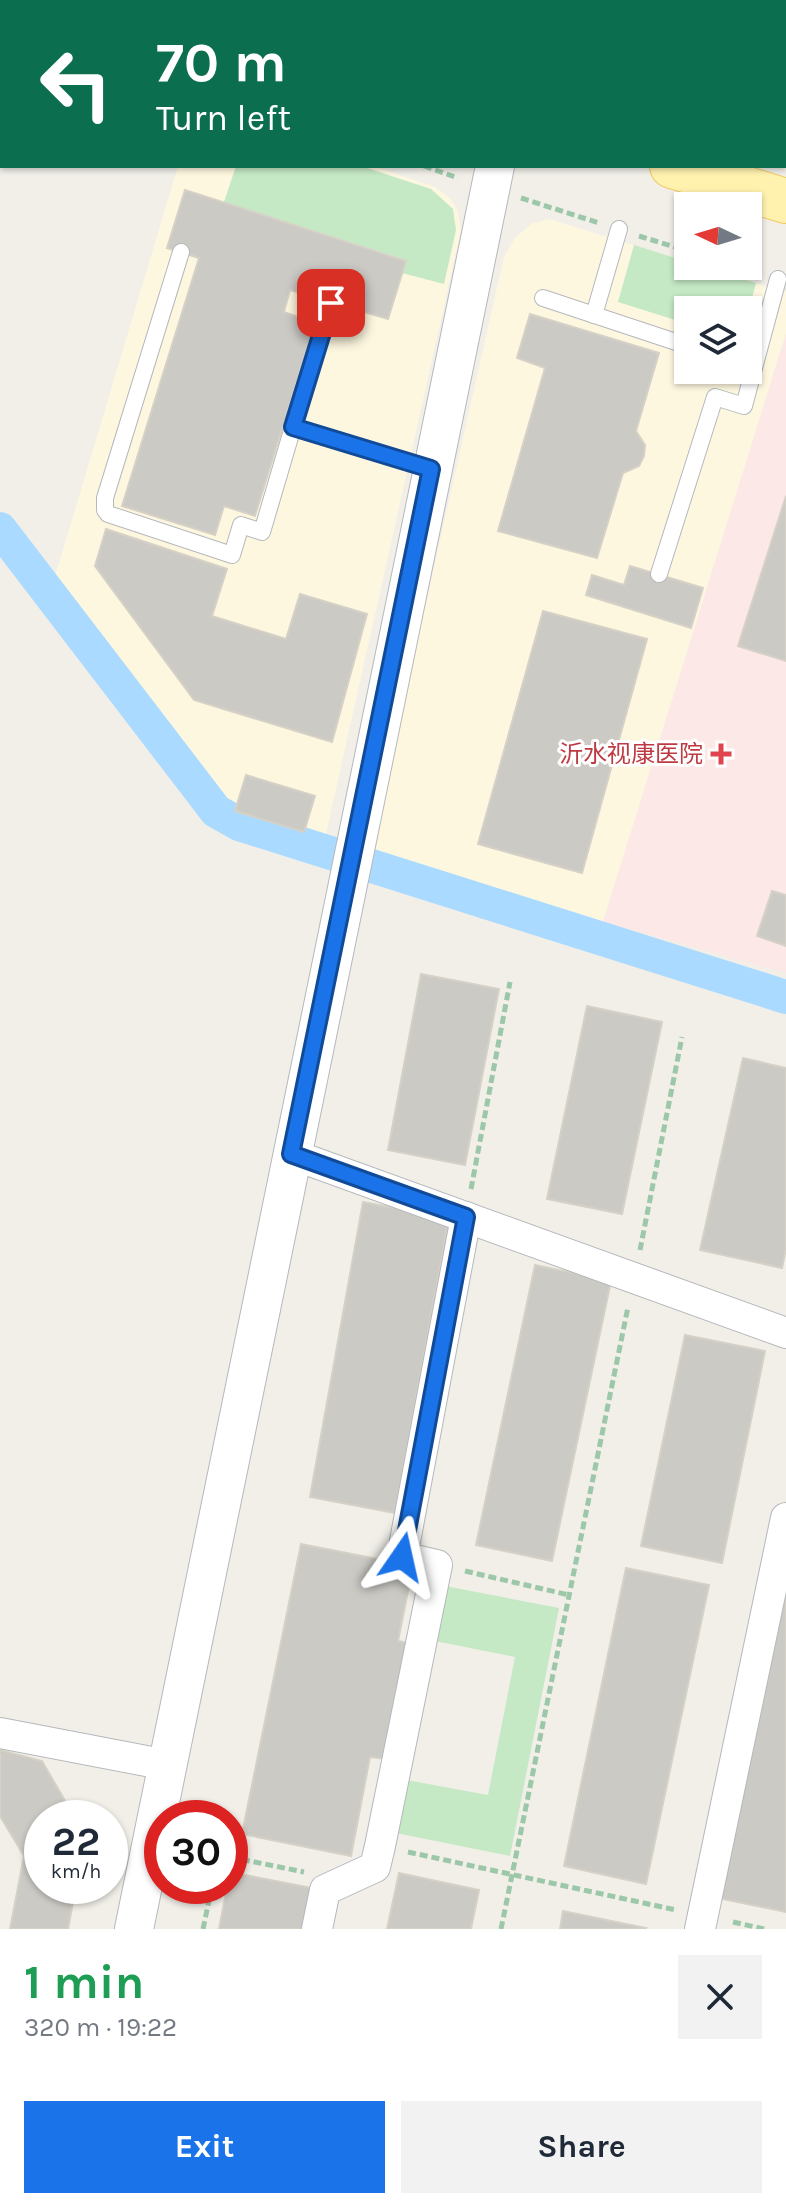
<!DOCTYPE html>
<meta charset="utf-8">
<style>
:root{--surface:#fff;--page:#f2f2f3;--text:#1f2937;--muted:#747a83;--accent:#1a73e8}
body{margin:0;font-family:Karla,"Noto Sans SC",sans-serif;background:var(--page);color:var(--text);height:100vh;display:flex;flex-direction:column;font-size:30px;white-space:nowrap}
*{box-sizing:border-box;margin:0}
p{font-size:26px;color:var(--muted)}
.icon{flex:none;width:44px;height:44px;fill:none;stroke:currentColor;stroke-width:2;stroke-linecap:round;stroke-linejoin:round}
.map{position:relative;height:1929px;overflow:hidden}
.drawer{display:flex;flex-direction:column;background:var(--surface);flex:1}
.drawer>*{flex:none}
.hud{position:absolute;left:0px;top:0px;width:786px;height:168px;box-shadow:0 2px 6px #0004;background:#0b6e4f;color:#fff;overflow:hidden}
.needle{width:52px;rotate:274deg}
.tools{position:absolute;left:674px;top:192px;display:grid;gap:16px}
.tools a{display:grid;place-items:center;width:88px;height:88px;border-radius:0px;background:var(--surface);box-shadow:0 2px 6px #0004;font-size:40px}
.speed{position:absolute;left:24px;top:1800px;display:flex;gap:16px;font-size:40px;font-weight:700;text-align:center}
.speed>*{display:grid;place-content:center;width:104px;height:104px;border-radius:50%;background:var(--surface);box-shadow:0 2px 6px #0004;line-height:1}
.speed small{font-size:20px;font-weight:400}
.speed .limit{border:12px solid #d22;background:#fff;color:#111}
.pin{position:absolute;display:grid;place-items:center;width:68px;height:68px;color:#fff;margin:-34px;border-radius:16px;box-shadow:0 4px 12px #0006}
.me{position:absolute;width:88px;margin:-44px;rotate:11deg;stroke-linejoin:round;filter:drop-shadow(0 0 6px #0008)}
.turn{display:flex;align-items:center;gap:28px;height:168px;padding:0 24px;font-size:36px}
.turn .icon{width:104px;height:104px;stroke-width:2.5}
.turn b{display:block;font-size:56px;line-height:68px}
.round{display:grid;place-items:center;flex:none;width:84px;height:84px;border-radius:0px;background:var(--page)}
.summary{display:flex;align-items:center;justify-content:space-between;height:136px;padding:0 24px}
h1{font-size:48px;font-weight:700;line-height:60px;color:#1e9e55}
.primary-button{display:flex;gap:16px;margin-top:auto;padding:16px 24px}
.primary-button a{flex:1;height:92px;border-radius:0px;background:var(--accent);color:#fff;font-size:32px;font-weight:700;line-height:92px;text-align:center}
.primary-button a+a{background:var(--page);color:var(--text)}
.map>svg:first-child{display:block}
.commercial{fill:#fef7e0;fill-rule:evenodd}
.medical{fill:#fce8e6}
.green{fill:#c5e8c5}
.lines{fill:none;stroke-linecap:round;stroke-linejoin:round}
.canal{stroke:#aadaff;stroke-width:34}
.building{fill:#cccac5;stroke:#d6d1c6;stroke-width:2}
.service-casing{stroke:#b5b8bc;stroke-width:18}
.minor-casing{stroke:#b5b8bc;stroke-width:32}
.tertiary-casing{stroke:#b5b8bc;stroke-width:40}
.primary-casing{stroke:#f2c960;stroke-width:46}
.path{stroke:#9cc7a9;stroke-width:5;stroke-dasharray:8 4;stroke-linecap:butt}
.service{stroke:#fff;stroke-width:16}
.minor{stroke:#fff;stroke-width:30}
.tertiary{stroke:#fff;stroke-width:38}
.primary{stroke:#fff2af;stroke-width:44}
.route-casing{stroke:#114b97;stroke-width:20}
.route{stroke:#1a73e8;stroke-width:14}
.health-dot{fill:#e0444e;stroke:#fff;stroke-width:3}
.labels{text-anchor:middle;stroke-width:6;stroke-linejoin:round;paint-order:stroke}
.health-label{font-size:24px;fill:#be3a42;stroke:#fff;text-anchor:end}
</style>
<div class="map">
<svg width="786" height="1929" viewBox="0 0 786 1929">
<rect width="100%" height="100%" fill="#f1efe8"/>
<g class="commercial">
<path d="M511,0h275v97l-2,-95z"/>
<path d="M178,166h195l62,21 15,11 8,13 3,19 -136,608 -96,-29 -175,-229z"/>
<path d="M549,219l139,43v4h13l85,26v42l-183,588 -233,-71 134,-594 11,-19 16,-14zM688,310h60v60h-60z"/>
</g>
<path class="medical" d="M786,334v639l-183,-51z"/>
<g class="green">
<path d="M236,166h125l70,23 22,20 3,21 -12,54 -42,-11 4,-13 -182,-58z"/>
<path d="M634,245l54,17v4h13l55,17 -8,30 -60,-3v14l-70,-22z"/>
<path d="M440,1585l119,23 -49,248 -119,-24 10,-53 87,16 27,-138 -85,-17z"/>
</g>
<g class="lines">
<path class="canal" d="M0,529l216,282 23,13 547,173"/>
</g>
<g class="building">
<path d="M644,0h130l-131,2z"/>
<path d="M185,190l221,71 -18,58 -98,-29 -6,22 31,11 -60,193 -31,-10 -9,29 -93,-29 77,-248 -32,-10z"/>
<path d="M530,314l129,39 -23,78 9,14 -1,11 -5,10 -16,7 -26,85 -99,-27 47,-163 -28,-10z"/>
<path d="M786,496v165l-48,-15z"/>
<path d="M106,529l121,40 -15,47 74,23 14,-45 67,20 -35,128 -138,-42 -99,-134z"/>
<path d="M630,566l73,22 -12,40 -105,-33 6,-20 32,10z"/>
<path d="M543,611l104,28 -65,234 -104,-29z"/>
<path d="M246,775l69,21 -11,36 -69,-21z"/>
<path d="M772,891l14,4v51l-29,-10z"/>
<path d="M421,974l78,15 -34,176 -77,-15z"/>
<path d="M587,1006l75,16 -40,192 -75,-15z"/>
<path d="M743,1058l43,10v181l-4,19 -82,-18z"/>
<path d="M363,1202l86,16 -54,295 -85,-16z"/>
<path d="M535,1265l76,16 -59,280 -76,-16z"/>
<path d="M685,1335l80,16 -43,212 -81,-17z"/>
<path d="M301,1544l112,22 -15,75 11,2 -24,116 -15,-2 -19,99 -109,-22z"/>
<path d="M626,1568l83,17 -63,299 -82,-18z"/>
<path d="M786,1582v330l-68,-14z"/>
<path d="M0,1750l42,11 33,57h-33v68h34l-8,43h-58l14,-73 -24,-40z"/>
<path d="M230,1872l82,16 -8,41h-85z"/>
<path d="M399,1873l80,17 -8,39h-84z"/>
<path d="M563,1911l83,17 -1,1h-85z"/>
</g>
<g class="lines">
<g class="service-casing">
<g id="service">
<path d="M181,252l-76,246v12l3,4 124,41 9,-30 21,7 31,-105 138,42"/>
<path d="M543,298l145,48"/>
<path d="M594,315l25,-86"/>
<path d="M748,366l6,2 24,-89"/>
<path d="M293,427l38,-124"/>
<path d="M659,574l56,-177 29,9 10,-38"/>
</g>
</g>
<g class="minor-casing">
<g id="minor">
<path d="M291,1154l495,179"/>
<path d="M0,1733l167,32"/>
<path d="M317,1929l8,-39 50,-23 5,-21 57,-281 -35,-8 64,-340"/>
<path d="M700,1929l86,-411"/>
</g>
</g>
<g class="tertiary-casing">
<g id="tertiary">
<path d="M511,2v-2"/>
<path d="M134,1929l361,-1763"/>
</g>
</g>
<g class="primary-casing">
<g id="primary">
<path d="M156,0l6,2"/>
<path d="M672,166l114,35"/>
</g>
</g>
<g class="path">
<path d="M426,0l6,2"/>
<path d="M0,25l2,1"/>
<path d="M784,113l2,1"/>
<path d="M424,166l34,12"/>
<path d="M521,198l78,25"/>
<path d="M639,236l49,15"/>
<path d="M736,266l22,7"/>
<path d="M471,1189l39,-207"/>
<path d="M640,1250l42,-213"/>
<path d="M465,1571l104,24"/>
<path d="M408,1852l268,58"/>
<path d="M230,1857l74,15"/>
<path d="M733,1922l31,7"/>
<path d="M203,1929l9,-43"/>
<path d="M501,1929l127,-622"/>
</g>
<use href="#service" class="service"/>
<use href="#minor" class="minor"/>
<use href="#tertiary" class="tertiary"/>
<use href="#primary" class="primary"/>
</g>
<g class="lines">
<g class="route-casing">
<path id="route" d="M331,303l-38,124 138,42 -140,685 175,63 -64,340"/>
</g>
<use href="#route" class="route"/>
</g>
<path class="health-dot" d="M717 742h8v8h8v8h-8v8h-8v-8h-8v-8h8z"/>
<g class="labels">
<g class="health-label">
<text x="703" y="762">沂水视康医院</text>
</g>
</g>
</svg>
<div class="tools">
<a><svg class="needle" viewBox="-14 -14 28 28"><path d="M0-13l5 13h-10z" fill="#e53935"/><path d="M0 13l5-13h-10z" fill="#747a83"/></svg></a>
<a><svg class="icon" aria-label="layers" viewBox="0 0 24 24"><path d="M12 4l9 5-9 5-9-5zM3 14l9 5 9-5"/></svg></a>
</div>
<div class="speed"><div>22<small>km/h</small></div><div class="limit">30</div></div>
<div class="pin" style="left:331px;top:303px;background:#d93025"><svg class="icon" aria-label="arrive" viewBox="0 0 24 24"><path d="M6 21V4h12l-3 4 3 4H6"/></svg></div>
<svg class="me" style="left:402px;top:1557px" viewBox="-20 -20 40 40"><path d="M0-17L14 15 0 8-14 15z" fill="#1a73e8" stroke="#fff" stroke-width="4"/></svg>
<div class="hud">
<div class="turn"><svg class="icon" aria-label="left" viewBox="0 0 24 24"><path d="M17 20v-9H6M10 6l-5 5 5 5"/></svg><div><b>70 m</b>Turn left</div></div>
</div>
</div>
<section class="drawer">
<div class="summary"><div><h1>1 min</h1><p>320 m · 19:22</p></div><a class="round"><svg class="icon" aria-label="close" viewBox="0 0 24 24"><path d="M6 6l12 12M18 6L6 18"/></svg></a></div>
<div class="primary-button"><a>Exit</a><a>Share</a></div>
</section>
